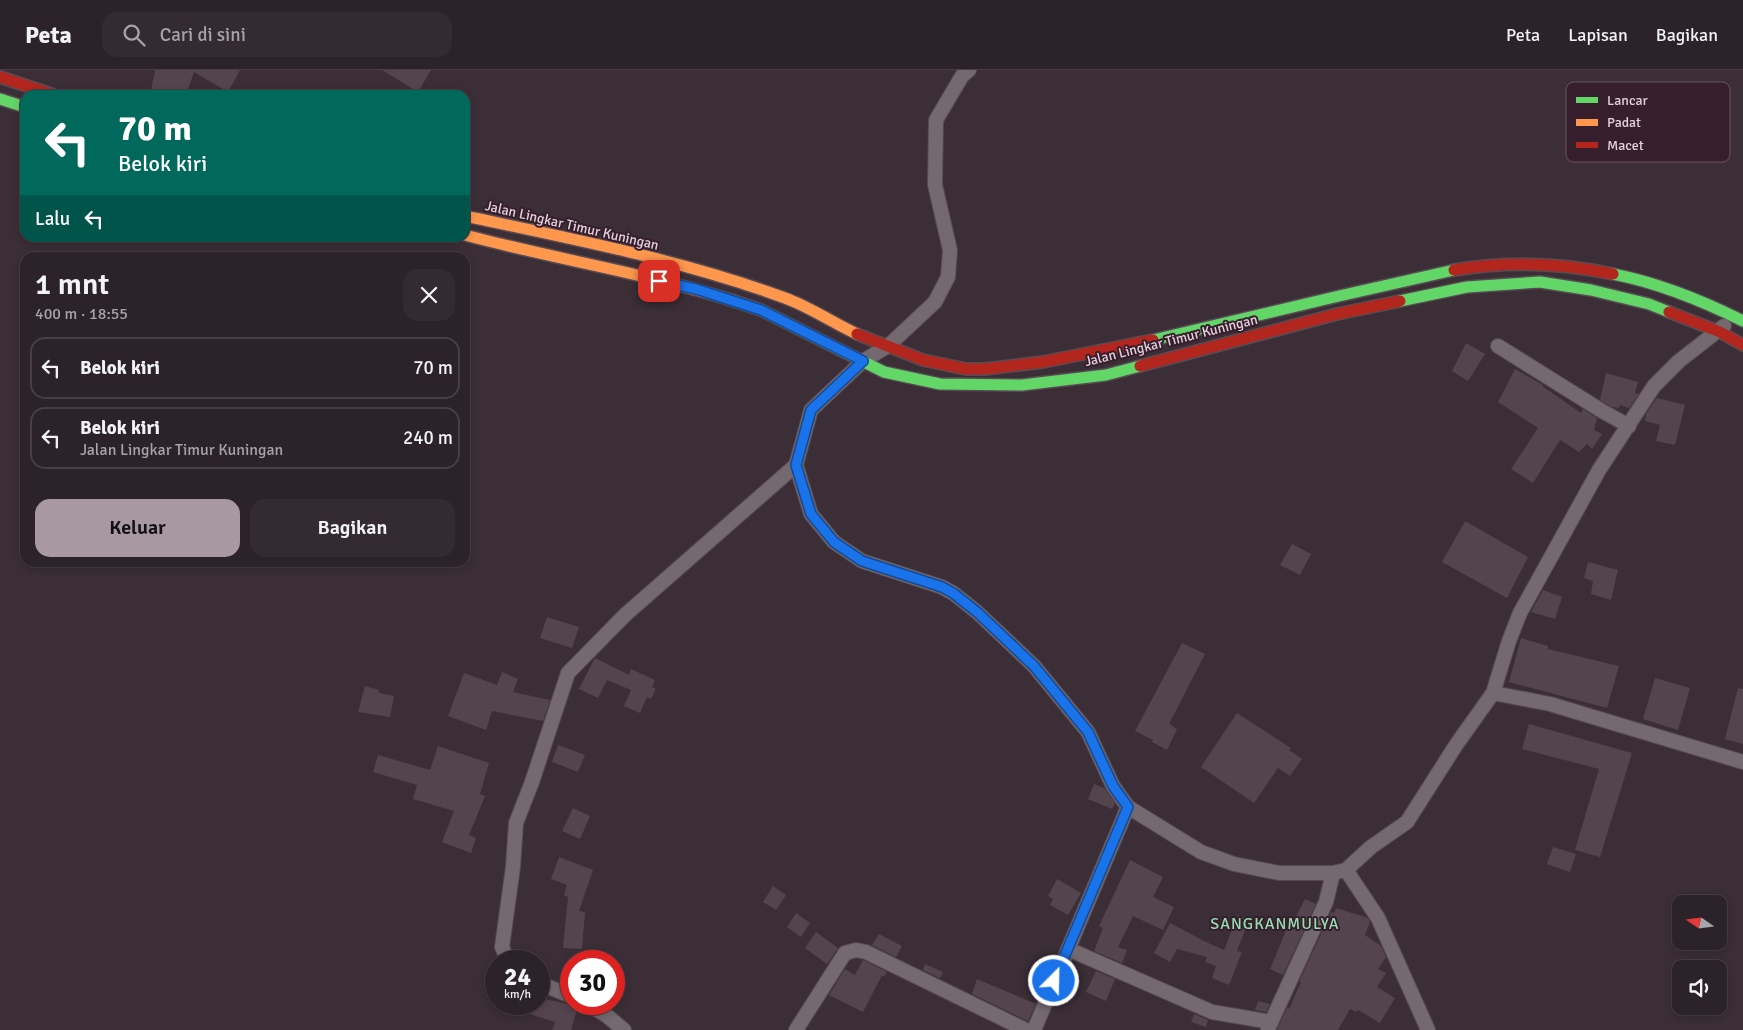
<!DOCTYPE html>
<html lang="id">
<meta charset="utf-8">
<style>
:root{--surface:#2c2229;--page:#342a31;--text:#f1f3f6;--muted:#a6a4a8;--line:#483f46;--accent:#a898a2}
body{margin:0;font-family:Signika,sans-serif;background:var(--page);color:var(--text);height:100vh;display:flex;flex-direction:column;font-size:19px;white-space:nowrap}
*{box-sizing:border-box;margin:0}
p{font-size:16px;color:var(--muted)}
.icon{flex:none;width:28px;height:28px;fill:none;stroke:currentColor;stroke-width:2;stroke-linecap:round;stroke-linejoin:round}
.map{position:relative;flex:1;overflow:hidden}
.sheet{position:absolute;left:20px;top:182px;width:450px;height:315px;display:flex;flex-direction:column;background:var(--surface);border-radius:15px;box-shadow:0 2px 8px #0003,0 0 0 1px var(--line)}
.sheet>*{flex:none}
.hud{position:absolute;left:20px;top:20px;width:450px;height:152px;border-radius:15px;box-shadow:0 2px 8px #0003,0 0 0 1px var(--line);background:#00695c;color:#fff;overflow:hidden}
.needle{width:32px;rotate:284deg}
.controls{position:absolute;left:1672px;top:825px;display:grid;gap:10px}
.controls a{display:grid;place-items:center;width:55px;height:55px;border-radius:10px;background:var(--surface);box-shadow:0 2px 8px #0003,0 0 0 1px var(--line);font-size:25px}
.speed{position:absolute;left:485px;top:880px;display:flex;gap:10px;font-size:25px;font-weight:700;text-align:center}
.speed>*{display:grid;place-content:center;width:65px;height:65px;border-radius:50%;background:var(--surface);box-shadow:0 2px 8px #0003,0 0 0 1px var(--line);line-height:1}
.speed small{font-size:12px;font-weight:400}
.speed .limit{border:8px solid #d22;background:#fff;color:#111}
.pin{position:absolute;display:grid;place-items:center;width:42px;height:42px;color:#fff;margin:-21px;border-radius:10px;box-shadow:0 2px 8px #0006}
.me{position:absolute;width:55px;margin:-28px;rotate:23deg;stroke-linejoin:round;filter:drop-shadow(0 0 4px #0008)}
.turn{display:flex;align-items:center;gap:18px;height:105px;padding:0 15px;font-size:22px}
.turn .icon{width:65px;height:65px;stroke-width:2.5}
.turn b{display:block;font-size:35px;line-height:42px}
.then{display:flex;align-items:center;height:48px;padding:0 15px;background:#0003;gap:10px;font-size:19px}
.round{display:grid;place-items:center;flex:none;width:52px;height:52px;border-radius:15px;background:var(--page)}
.head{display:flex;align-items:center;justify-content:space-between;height:85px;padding:0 15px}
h1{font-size:30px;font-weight:600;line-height:38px}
.action{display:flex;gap:10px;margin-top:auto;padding:10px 15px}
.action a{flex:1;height:58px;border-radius:15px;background:var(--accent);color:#111;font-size:20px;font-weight:600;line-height:58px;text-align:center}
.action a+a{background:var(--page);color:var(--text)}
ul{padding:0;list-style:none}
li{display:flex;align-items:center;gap:15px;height:62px;margin:0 10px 8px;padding:0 5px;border:2px solid var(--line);border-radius:15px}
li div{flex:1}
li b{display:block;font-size:19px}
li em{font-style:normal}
header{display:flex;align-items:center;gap:30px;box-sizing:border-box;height:70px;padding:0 25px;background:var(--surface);border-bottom:1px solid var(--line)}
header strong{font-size:24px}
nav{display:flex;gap:28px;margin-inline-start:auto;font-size:18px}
.search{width:350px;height:45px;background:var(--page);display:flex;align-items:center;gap:12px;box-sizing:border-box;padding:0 18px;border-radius:15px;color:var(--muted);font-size:19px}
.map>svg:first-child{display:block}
.building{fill:#54444e}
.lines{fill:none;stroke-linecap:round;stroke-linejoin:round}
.street-casing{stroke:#584b54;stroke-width:16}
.fast-casing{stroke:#584b54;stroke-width:14}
.slow-casing{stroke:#584b54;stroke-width:14}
.jam-casing{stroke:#584b54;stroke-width:14}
.street{stroke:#73696f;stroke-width:14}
.fast{stroke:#63d668;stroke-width:11}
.slow{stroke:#ff974d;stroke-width:11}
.jam{stroke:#b3261e;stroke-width:11}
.route-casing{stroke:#114b97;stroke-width:12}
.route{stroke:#1a73e8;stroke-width:9}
.labels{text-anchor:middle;stroke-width:4;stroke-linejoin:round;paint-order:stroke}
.street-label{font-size:14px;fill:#e2d1db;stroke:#361e2d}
.quarter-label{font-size:16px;letter-spacing:1px;fill:#94dfb0;stroke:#361e2d}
.key{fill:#361e2d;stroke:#6a5461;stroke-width:1}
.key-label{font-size:14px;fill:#e2d1db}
</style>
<header>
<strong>Peta</strong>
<div class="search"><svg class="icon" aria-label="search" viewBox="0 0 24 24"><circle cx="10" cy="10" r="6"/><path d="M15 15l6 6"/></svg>Cari di sini</div>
<nav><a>Peta</a><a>Lapisan</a><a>Bagikan</a></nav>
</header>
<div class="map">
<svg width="1743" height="960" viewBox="0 0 1743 960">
<rect width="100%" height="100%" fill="#3b2e37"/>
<g class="building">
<path d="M155,0h85l-12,22 -34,-20 -8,23h-36z"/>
<path d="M382,0h49l-13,22z"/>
<path d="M1466,273l19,11 -17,27 -16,-10z"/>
<path d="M1515,299l28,16 -1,1 39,27 2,-4 14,9 -3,12 8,4 -10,15 -5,-5 -8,8 -19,-12 -27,43 -22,-14 27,-41 -40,-26z"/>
<path d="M1606,303l32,9 -3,11 4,1 -10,14 -9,-3 -1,3 -7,-1 -12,-7z"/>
<path d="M1657,328l28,7 -10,40 -19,-4 4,-16 -15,-4 1,-7z"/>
<path d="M1465,451l63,36 -21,41 -65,-36z"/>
<path d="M1292,474l19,10 -11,21 -20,-10z"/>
<path d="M1588,492l30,8 -7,30 -20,-6 2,-13 -9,-3z"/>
<path d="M1543,520l19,7 -7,22 -24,-7z"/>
<path d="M547,547l32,10 -7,21 -32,-10z"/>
<path d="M1521,568l27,8v3l71,17 -12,42 -98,-26z"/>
<path d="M1182,573l23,11 -36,70 8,5 -10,21 -15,-8 1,-2 -18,-9z"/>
<path d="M595,588l34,17 2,-6 24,11 -3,7 4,2 -5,10 -4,-2 -7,16 -16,-7 7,-16 -24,-10 -9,18 -19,-9z"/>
<path d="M502,602l16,7 -5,13 37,8 -7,21 -51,-10 -6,19 -38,-14 16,-43 33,12z"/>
<path d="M1655,608l35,10 -12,42 -35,-11z"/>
<path d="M365,616l14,4v3l15,3 -4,21 -32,-5z"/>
<path d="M1738,618l5,1v55l-18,-5z"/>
<path d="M1237,643l54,35 -2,2 13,9 -12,17 -12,-8 -24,35 -53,-36z"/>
<path d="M1529,654l103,29 -32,104 -25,-7 24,-81 -77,-20z"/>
<path d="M558,675l27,10 -7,17 -26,-10z"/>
<path d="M438,676l51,17 -9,31 5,2 -16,39 7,3 -5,15 -29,-11 12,-31 -41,-12 4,-14 -44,-13 5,-17 52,15z"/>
<path d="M1094,714l10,4 11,15 -3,6 -24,-10z"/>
<path d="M573,738l17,8 -10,23 -18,-8z"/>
<path d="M1553,777l23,7 -6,18 -23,-8z"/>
<path d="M559,787l34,13 -14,41 6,1 -3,37 -19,-1 5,-51 -4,-2 3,-10 -16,-6z"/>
<path d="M1130,790l33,17 -10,20 21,10 -11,23 -30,-14 -15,31 9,3 -5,13 -28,-12 9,-23 -4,-2z"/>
<path d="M1057,809l24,14 -13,22 -18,-10 3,-6 -5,-3z"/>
<path d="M773,816l13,9 -10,15 -13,-8z"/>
<path d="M1305,829l11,5 -33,71 -13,-6 20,-48 3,1z"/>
<path d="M1336,838l32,10 2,4 -5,13 16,11 5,11 -8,12 8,4 -9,14 18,11 -15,25 -22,-13 -2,2 -6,-3 -12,21h-61l10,-22 2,1 12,-27h-2l32,-70 3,1z"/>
<path d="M796,843l14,10 -9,14 -14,-10z"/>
<path d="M1238,845l11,5 -12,31 5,1 -13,33 -17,-7 4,-12 -11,-4 2,-5 -30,-8 -7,13 -16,-9 16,-30 36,19 18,8z"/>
<path d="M816,862l22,16 -11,16 -22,-16z"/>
<path d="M879,864l23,12 -6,11 -24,-12z"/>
<path d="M863,890l24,12 -3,5 -2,-2 -19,37 -34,-17 16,-26 10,6z"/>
<path d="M925,894l18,8 -3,6 -17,-8z"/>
<path d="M1096,901l19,8 -9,22 -20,-9z"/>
<path d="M977,909l59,25 -8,17 -56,-27z"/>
<path d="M539,928l39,8 -7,24h-19l3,-8 -47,-15 1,-3h30z"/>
<path d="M1258,931l12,3 -4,8 -11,-2z"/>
<path d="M1194,944l14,6 -2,7 -15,-5z"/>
</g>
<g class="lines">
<g class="street-casing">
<g id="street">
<path d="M969,0l-7,6 -26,44 -1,65 15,65 -2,27 -13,25 -47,44 -25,15 -52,49 -15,55 15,49 23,28 28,19 80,26 11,6 24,19 57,54 54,66 25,54 15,21 -94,223"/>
<path d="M1498,276l104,65 27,15"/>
<path d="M1493,623l57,11 193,58"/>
<path d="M1128,737l73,45 33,12 45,9h54l13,-3 25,-23 36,-25 49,-77 37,-52 16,-52 11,-28 79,-143 55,-84 25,-25 45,-35"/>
<path d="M1346,800l32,48 50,112"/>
<path d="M1068,879l144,63 59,10"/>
<path d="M508,891l-6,-14 11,-80 3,-44 16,-41 36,-109 57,-58 171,-150"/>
<path d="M539,913l32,13"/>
<path d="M587,934l19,11 18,15"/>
<path d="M1268,959l58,-127 7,-29"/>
<path d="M796,960l49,-77 11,-3 10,2 160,78"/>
</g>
</g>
<g class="fast-casing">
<g id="fast">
<path d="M0,29l25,8"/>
<path d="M1613,204c46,9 88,26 130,47"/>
<path d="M734,231l27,9 123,62 56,12 82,1 84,-10 34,-9"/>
<path d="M1400,231l67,-14 73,-5 51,8 58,14 20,8"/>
<path d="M1153,270l186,-44 115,-26"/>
</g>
</g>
<g class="slow-casing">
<g id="slow">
<path d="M465,146c108,23 217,44 320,82 25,9 48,25 72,36"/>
<path d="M465,165c89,24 181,38 269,66"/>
</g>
</g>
<g class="jam-casing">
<g id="jam">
<path d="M0,7l54,18"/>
<path d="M1454,200c53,-9 107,-7 159,4"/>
<path d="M1669,242l51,20 23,13"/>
<path d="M857,264l66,26 43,9h19l58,-7 110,-22"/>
<path d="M1140,296l197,-52 63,-13"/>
</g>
</g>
<use href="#street" class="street"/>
<use href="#fast" class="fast"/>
<use href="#slow" class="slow"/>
<use href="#jam" class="jam"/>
</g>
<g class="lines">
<g class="route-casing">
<path id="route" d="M659,211l37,8 65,21 102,51 -52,49 -15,55 15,49 23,28 28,19 80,26 11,6 24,19 57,54 54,66 25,54 15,21 -74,174"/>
</g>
<use href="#route" class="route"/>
</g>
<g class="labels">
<g class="street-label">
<text transform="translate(572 155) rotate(13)" y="5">Jalan Lingkar Timur Kuningan</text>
<text transform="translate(1171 270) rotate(-14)" y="5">Jalan Lingkar Timur Kuningan</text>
</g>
<g class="quarter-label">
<text x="1275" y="859">SANGKANMULYA</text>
</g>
</g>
<rect x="1566" y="12" width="164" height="80" rx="8" class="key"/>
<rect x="1576" y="27" width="22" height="6" fill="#63d668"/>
<rect x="1576" y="49" width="22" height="7" fill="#ff974d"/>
<rect x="1576" y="72" width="22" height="6" fill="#b3261e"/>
<g class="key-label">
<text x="1607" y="35">Lancar</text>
<text x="1607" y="57">Padat</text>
<text x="1607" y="80">Macet</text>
</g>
</svg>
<div class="controls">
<a><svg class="needle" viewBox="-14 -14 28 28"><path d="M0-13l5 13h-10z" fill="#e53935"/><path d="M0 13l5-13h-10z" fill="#a6a4a8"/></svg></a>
<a><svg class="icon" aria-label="sound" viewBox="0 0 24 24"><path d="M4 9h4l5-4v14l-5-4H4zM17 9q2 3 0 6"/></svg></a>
</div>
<div class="speed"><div>24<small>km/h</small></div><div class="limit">30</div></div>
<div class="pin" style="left:659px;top:211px;background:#d93025"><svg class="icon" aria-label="arrive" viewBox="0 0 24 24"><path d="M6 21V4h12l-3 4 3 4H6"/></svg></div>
<svg class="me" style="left:1054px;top:911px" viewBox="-20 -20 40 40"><circle r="17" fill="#1a73e8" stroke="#fff" stroke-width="3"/><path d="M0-11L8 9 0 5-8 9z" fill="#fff"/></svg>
<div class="hud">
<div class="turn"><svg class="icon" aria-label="left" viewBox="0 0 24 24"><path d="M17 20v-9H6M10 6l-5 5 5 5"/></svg><div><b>70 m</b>Belok kiri</div></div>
<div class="then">Lalu<svg class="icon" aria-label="left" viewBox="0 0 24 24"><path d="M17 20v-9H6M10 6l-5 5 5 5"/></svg></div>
</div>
<section class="sheet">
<div class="head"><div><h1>1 mnt</h1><p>400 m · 18:55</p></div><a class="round"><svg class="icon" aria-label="close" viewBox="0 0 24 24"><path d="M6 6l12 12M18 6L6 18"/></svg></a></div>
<ul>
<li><svg class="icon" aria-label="left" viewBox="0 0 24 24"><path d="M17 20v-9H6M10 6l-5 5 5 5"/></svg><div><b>Belok kiri</b></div><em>70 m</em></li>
<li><svg class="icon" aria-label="left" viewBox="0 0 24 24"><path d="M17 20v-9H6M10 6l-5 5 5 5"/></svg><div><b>Belok kiri</b><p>Jalan Lingkar Timur Kuningan</p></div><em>240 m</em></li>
</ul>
<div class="action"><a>Keluar</a><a>Bagikan</a></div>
</section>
</div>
